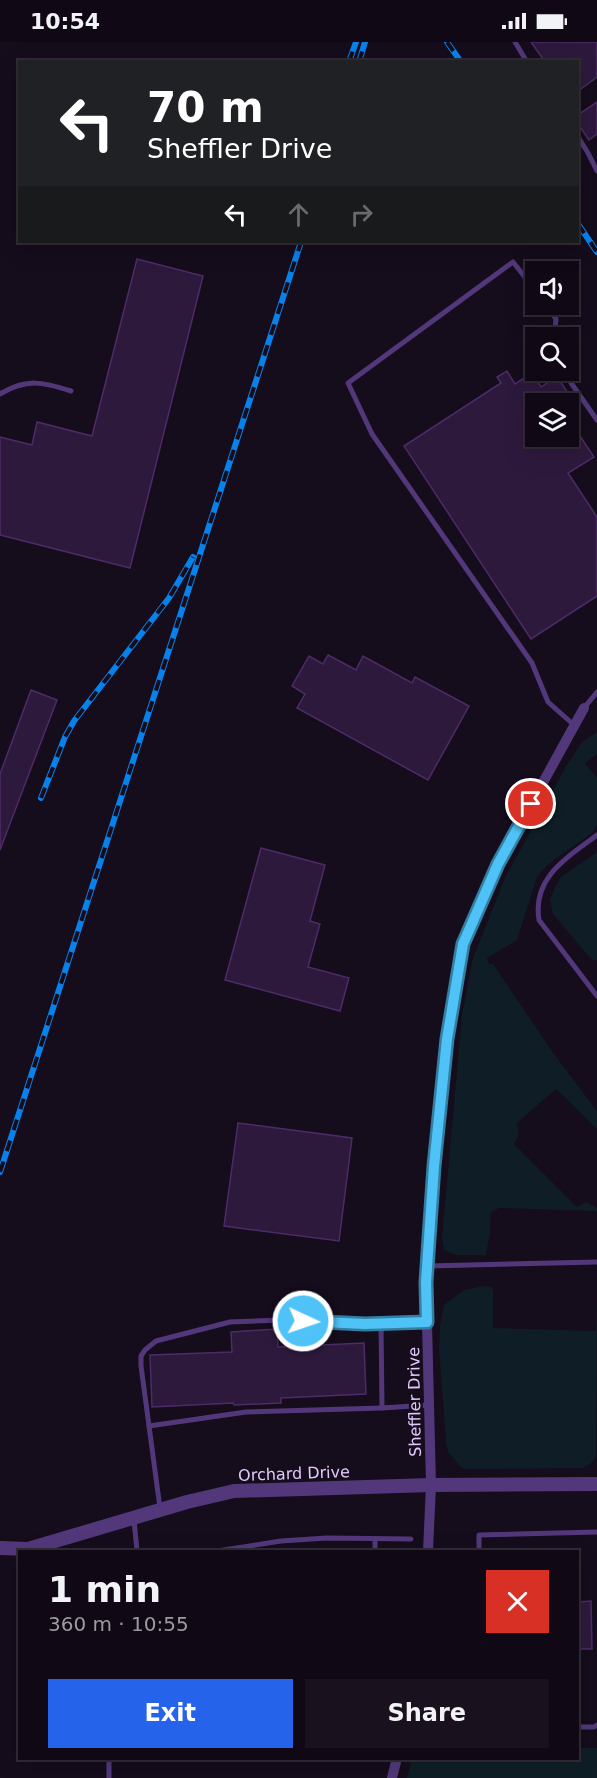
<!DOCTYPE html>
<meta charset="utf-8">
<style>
:root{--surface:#100915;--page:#19121e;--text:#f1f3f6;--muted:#9c9aa0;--line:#302a34;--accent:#2563eb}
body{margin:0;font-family:"DejaVu Sans",sans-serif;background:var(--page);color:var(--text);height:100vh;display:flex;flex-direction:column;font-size:22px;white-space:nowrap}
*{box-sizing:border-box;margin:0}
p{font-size:20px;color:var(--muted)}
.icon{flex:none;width:33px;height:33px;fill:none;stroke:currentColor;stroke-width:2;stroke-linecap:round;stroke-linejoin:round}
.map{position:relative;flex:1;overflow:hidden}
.side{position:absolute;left:18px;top:1508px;width:561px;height:210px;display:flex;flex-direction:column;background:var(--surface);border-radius:0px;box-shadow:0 6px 24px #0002,0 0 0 2px var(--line)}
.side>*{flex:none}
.top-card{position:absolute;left:18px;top:18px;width:561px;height:183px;border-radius:0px;box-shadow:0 6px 24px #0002,0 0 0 2px var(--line);background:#202124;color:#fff;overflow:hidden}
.tools{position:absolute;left:525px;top:219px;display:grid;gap:12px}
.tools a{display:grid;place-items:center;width:54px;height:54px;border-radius:0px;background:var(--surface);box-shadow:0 6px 24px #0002,0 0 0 2px var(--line);font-size:30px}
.pin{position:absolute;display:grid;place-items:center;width:51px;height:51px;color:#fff;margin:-26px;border:3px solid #fff;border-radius:50%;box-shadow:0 2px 6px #0007}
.me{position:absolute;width:66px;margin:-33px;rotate:93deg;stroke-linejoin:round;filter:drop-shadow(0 0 4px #0008)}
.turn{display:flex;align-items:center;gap:21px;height:126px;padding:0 30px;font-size:27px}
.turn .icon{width:78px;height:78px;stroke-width:2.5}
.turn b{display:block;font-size:42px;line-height:51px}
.lanes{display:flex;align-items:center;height:57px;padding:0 30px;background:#0003;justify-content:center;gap:30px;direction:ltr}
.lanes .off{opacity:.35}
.round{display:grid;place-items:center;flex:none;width:63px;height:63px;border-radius:0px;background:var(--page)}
.overview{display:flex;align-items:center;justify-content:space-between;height:102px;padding:0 30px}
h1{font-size:36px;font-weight:700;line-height:45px}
.action{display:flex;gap:12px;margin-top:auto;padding:12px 30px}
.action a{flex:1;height:69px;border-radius:0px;background:var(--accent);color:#fff;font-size:24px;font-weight:700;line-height:69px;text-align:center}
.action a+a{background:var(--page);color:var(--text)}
.status{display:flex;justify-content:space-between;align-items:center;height:42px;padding:0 30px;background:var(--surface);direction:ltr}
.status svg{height:16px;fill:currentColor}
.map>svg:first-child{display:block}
.green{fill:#0f1e26}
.building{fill:#2d193c;stroke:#4d2b68;stroke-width:1.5}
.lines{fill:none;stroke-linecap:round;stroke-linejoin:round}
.service{stroke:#52387a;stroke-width:5}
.minor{stroke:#52387a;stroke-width:10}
.tertiary{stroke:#52387a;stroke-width:14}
.rail-casing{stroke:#0782eb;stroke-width:6}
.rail{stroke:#150c1c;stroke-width:4;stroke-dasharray:11;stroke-linecap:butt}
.route-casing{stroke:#337fa1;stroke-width:15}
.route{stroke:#4fc3f7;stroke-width:10}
.labels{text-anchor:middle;stroke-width:5;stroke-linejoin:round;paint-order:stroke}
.street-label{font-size:16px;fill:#e2c9fd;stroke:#150c1c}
</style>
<div class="status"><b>10:54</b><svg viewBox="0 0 49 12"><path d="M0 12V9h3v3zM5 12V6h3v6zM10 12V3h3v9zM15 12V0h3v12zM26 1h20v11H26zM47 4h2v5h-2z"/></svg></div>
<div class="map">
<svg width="597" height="1736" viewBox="0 0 597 1736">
<rect width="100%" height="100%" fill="#150c1c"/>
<g class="green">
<path d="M597,690v22l-12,9 12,15v47l-5,8 -31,22 -15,11 -9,11 -20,63 -30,18 2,6h4l61,90 43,57v18l-41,-40 -39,34 2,11 -5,10 63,63 9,-5 11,6v5l-1,-2 -97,-3 -8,4 -1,21 -4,22h-30l-12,-5 -2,-12 20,-223 11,-57 32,-80 63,-115 14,-21z"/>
<path d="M597,810v108h-5l-39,-46 -3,-14 5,-13 6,-10z"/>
<path d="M484,1244l7,1 2,3v38l103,3 1,-28 -1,152c-2,8 -8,11 -15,13l-113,1 -6,-1 -14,-16 -2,-10 -7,-94 1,-23 4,-20 20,-15z"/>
<path d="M578,1706h19v30h-190l5,-20h166z"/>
</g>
<g class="building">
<path d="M531,0h66v35l-19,14v-29h-33z"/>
<path d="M597,60v32l-8,6 -11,-16v-9z"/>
<path d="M137,217l66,17 -73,292 -130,-33v-98l32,8 5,-23 55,14z"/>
<path d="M507,329l8,13 17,-11 9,14 16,-11 18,28h-39v32h32v-18l26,39 -26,16 29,44v79l-66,43 -127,-193 97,-63 -4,-6z"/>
<path d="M328,613l28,15 7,-14 49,27 3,-6 54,29 -41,74 -131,-72 8,-14 -13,-8 17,-30 14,8z"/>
<path d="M31,648l26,10 -57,150v-76z"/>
<path d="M261,806l64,17 -15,56 10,3 -12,43 41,11 -9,33 -115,-31z"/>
<path d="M238,1081l114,15 -13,103 -115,-15z"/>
<path d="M277,1287l1,18 86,-4 2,51 -85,4v5l-47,2 -1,-2 -81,4 -2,-52 82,-3 -1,-20z"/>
<path d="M591,1559l1,48h-14v-47z"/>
</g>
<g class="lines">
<g class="service">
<path d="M515,0l12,20"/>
<path d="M578,95l10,16 9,18"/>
<path d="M536,249l-23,-29 -165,121 24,51 160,229 16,39 27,24"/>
<path d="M546,262l10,15 -2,19"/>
<path d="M562,328l35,50"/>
<path d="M0,352c27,-16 43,-12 71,-3"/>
<path d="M584,666l13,-16"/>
<path d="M597,793c-30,23 -65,42 -58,85l58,76"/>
<path d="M428,1224l169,-4"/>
<path d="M381,1281l1,85 46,-3"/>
<path d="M149,1384l97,-14 136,-4"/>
<path d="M160,1466l-19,-142v-10l4,-6 11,-9 74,-19 52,-2 83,4 62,-3"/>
<path d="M134,1478l3,31"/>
<path d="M375,1497v12"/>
<path d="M217,1509l64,-10 46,-3 84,1"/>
<path d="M479,1509v-16l118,-3"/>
<path d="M578,1685h16l3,-2"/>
<path d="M109,1736v-20"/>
</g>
<g class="minor">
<path d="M428,1509l3,-66 -5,-203 8,-116 13,-127 16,-95 35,-80 86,-156"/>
<path d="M392,1736l5,-20"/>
</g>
<path class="tertiary" d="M0,1506l28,1 159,-47 47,-11 197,-6 166,-1"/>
<g class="rail-casing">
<g id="rail">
<path d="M447,0l14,20"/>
<path d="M349,20l7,-20"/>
<path d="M359,20l6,-20"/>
<path d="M578,182l19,28"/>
<path d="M41,756l24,-61 9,-16 95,-123 24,-41"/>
<path d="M0,1130l301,-930"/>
</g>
</g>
<use href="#rail" class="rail"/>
</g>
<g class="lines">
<g class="route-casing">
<path id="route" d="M303,1279l62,3 62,-2 -1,-40 8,-116 13,-127 16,-95 35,-80 33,-60"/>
</g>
<use href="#route" class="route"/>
</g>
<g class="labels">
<g class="street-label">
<text transform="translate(414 1360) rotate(-91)" y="6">Sheffler Drive</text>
<text transform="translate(294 1431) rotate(-2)" y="6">Orchard Drive</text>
</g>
</g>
</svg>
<div class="tools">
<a><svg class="icon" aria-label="sound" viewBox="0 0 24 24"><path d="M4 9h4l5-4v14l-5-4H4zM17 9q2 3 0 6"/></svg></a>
<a><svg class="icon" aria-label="search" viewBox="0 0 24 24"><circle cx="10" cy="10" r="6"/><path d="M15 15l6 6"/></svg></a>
<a><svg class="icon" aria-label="layers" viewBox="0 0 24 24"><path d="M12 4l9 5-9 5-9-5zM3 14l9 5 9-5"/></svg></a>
</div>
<div class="pin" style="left:531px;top:762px;background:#d93025"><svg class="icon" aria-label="arrive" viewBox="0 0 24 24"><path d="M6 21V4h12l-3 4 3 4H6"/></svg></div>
<svg class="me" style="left:303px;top:1279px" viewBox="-20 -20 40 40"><circle r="17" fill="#4fc3f7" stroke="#fff" stroke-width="3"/><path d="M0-11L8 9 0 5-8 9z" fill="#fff"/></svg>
<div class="top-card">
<div class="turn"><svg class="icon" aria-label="left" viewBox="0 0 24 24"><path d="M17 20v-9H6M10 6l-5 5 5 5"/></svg><div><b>70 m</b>Sheffler Drive</div></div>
<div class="lanes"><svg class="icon" aria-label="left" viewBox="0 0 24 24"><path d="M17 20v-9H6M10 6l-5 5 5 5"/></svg><svg class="icon off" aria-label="ahead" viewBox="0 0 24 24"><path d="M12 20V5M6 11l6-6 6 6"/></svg><svg class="icon off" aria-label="right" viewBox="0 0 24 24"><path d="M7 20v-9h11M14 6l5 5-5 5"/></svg></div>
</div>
<section class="side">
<div class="overview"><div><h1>1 min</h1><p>360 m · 10:55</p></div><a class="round" style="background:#d93025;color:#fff"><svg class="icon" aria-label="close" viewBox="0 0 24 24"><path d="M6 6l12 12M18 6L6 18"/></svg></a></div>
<div class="action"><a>Exit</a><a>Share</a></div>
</section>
</div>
